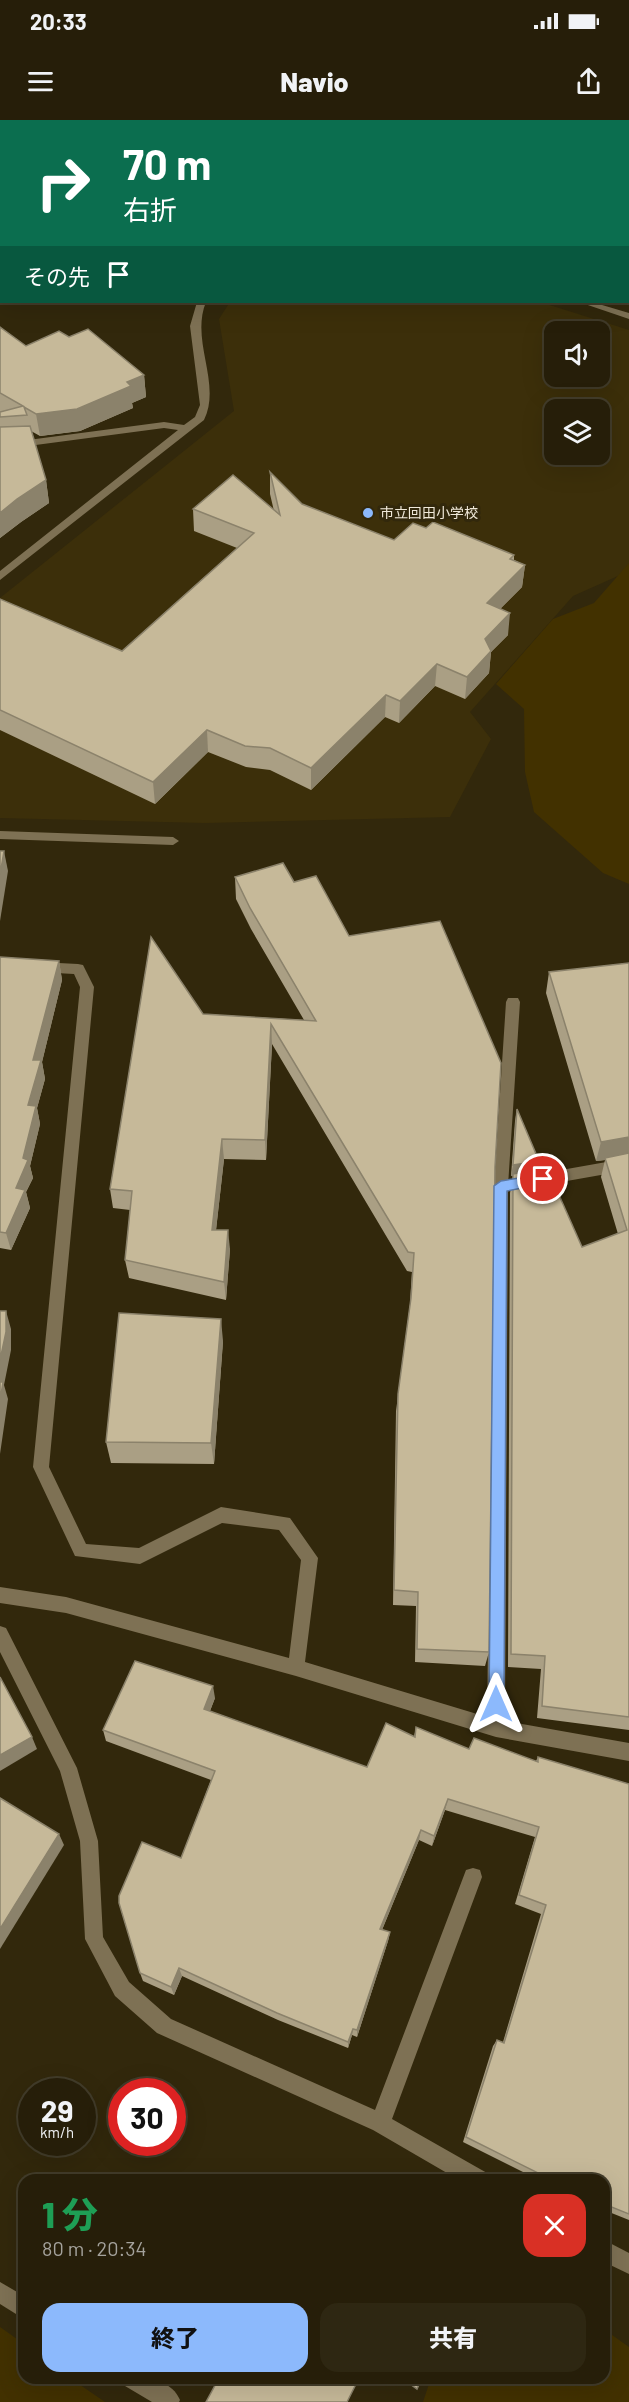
<!DOCTYPE html>
<html lang="ja">
<meta charset="utf-8">
<style>
:root{--surface:#261e09;--page:#2e2712;--text:#f1f3f6;--muted:#a4a29c;--line:#423c2a;--accent:#8cb9fc}
body{margin:0;font-family:Barlow,"Noto Sans JP",sans-serif;background:var(--page);color:var(--text);height:100vh;display:flex;flex-direction:column;font-size:22px;white-space:nowrap}
*{box-sizing:border-box;margin:0}
p{font-size:20px;color:var(--muted)}
.icon{flex:none;width:33px;height:33px;fill:none;stroke:currentColor;stroke-width:2;stroke-linecap:round;stroke-linejoin:round}
.map{position:relative;flex:1;overflow:hidden}
.side{position:absolute;left:18px;top:2054px;width:592px;height:210px;display:flex;flex-direction:column;background:var(--surface);border-radius:18px;box-shadow:0 6px 24px #0002,0 0 0 2px var(--line)}
.side>*{flex:none}
.guide{position:absolute;left:0px;top:0px;width:630px;height:183px;box-shadow:0 6px 24px #0002,0 0 0 2px var(--line);background:#0b6e4f;color:#fff;overflow:hidden}
.tools{position:absolute;left:544px;top:201px;display:grid;gap:12px}
.tools a{display:grid;place-items:center;width:66px;height:66px;border-radius:12px;background:var(--surface);box-shadow:0 6px 24px #0002,0 0 0 2px var(--line);font-size:30px}
.speed{position:absolute;left:18px;top:1958px;display:flex;gap:12px;font-size:30px;font-weight:700;text-align:center}
.speed>*{display:grid;place-content:center;width:78px;height:78px;border-radius:50%;background:var(--surface);box-shadow:0 6px 24px #0002,0 0 0 2px var(--line);line-height:1}
.speed small{font-size:15px;font-weight:400}
.speed .limit{border:9px solid #d22;background:#fff;color:#111}
.pin{position:absolute;display:grid;place-items:center;width:51px;height:51px;color:#fff;margin:-26px;border:3px solid #fff;border-radius:50%;box-shadow:0 2px 6px #0007}
.me{position:absolute;width:66px;margin:-33px;rotate:0deg;stroke-linejoin:round;filter:drop-shadow(0 0 4px #0008)}
.turn{display:flex;align-items:center;gap:21px;height:126px;padding:0 24px;font-size:27px}
.turn .icon{width:78px;height:78px;stroke-width:2.5}
.turn b{display:block;font-size:42px;line-height:51px}
.then{display:flex;align-items:center;height:57px;padding:0 24px;background:#0003;gap:12px;font-size:22px}
.round{display:grid;place-items:center;flex:none;width:63px;height:63px;border-radius:18px;background:var(--page)}
.overview{display:flex;align-items:center;justify-content:space-between;height:102px;padding:0 24px}
h1{font-size:36px;font-weight:800;line-height:45px;color:#1e9e55}
.action{display:flex;gap:12px;margin-top:auto;padding:12px 24px}
.action a{flex:1;height:69px;border-radius:18px;background:var(--accent);color:#111;font-size:24px;font-weight:800;line-height:69px;text-align:center}
.action a+a{background:var(--page);color:var(--text)}
.status{display:flex;justify-content:space-between;align-items:center;height:42px;padding:0 30px;background:var(--surface);direction:ltr}
.status svg{height:16px;fill:currentColor}
header{display:flex;justify-content:space-between;align-items:center;height:78px;padding:0 24px;background:var(--surface);font-size:27px;font-weight:800}
.map>svg:first-child{display:block}
.built{fill:#3c2f0a;fill-rule:evenodd}
.green{fill:#423100}
.lines{fill:none;stroke-linecap:round;stroke-linejoin:round}
.minor{fill:#7e7154;fill-rule:evenodd}
.wall{fill:#aa9f84}
.shaded-wall{fill:#8b826b}
.building{fill:#c6b999;stroke:#8b826b;stroke-width:1.5}
.route{fill:#8cb9fc;stroke:#5b78a4;stroke-width:1.5}
.poi-dot{fill:#8cb9fc;stroke:#32280c;stroke-width:2}
.labels{text-anchor:middle;stroke-width:6;stroke-linejoin:round;paint-order:stroke}
.far-poi-label{font-size:14px;fill:#f0e9d9;stroke:#32280c;text-anchor:start}
</style>
<div class="status"><b>20:33</b><svg viewBox="0 0 49 12"><path d="M0 12V9h3v3zM5 12V6h3v6zM10 12V3h3v9zM15 12V0h3v12zM26 1h20v11H26zM47 4h2v5h-2z"/></svg></div>
<header><svg class="icon" aria-label="menu" viewBox="0 0 24 24"><path d="M4 6h16M4 12h16M4 18h16"/></svg>Navio<svg class="icon" aria-label="share" viewBox="0 0 24 24"><path d="M12 15V3M7 8l5-5 5 5M5 13v7h14v-7"/></svg></header>
<div class="map">
<svg width="629" height="2282" viewBox="0 0 629 2282">
<rect width="100%" height="100%" fill="#32280c"/>
<path class="built" d="M230,182h310l89,28v241l-56,25 -103,116 21,27 -41,78 -244,6 -206,-5v-220l234,-187 -15,-92zM555,212h45v44h-45zM555,290h45v44h-45z"/>
<g class="green">
<path d="M629,443v321l-26,-11 -69,-61 -9,-40 -1,-63 -28,-25 57,-65 41,-16z"/>
<path d="M0,2207l24,17v34h46l35,24h-105z"/>
<path d="M605,2210l24,17v55h-206l8,-24h173z"/>
</g>
<g class="lines">
<g class="minor">
<path d="M197,182h9c-16,39 16,81 -2,118l-204,160v-9l178,-141 -14,-2 -151,20 -13,-1v-6l13,1 151,-20 20,3 11,-8 5,-12 -10,-79z"/>
<path d="M579,182h13l37,11v6z"/>
<path d="M0,711l173,6 6,4 -6,4 -173,-6z"/>
<path d="M0,840l78,4 5,1 11,22 -45,480 37,77 53,4 82,-41 69,11 28,40 -13,104 182,55 7,-531 12,-184 2,-4h10l2,4 -12,184 -3,535 124,22v18l-133,-24 -200,-61 -230,-63 -66,-10v-16l66,10 223,61 12,-98 -22,-30 -57,-7 -82,41 -65,-8 -42,-89 47,-480 -6,-13 -74,-4z"/>
<path d="M629,1038v12l-96,17 -5,-2 -2,-4 2,-4 5,-2z"/>
<path d="M0,1506l6,2 71,140 21,73 5,96 26,45 42,37 204,91 91,-240 7,-2 7,2 2,7 -90,242 95,54 3,7h-31l-86,-50 -216,-97 -42,-37 -30,-57 -5,-98 -20,-70 -60,-119z"/>
<path d="M604,2120l25,13v21l-25,-12z"/>
<path d="M0,2162l24,14v23l-24,-15z"/>
<path d="M122,2258c20,-2 49,0 58,22l-1,2h-27l-27,-16z"/>
</g>
</g>
<g class="wall">
<path d="M0,0h629v136l-1,-134h-626v57l-2,-3z"/>
<path d="M0,207l26,19 43,-9 75,38 2,22 -14,6 1,5 -53,23 -40,5 -9,-5 15,49 3,23 -28,19 -21,16z"/>
<path d="M270,352l32,32 92,36 32,-12 88,27v5l11,5 -3,22 -21,21 7,27 -17,17 -2,21 -24,26 -30,-13 -36,37 -14,-6 -74,73 -41,-20 -24,-3 -38,-15 -53,52 -155,-74v-131l122,52 115,-103 -43,-17 -1,-22 81,2 -4,-17z"/>
<path d="M235,757l59,5 55,54 146,231 -6,485 -4,14 -70,-4 1,-56 -23,-1 3,-194 14,-107 2,-32 -5,-1 -135,-227 -6,116 -42,-1 -8,71 14,19 -4,51 -97,-22 -4,-18 5,-50 -17,-2 -3,-19 93,-175 101,6 -53,-91 -15,-30z"/>
<path d="M0,837l59,4 3,19 -20,82 3,17 -8,29 3,16 -10,42 3,12 -7,14 4,16 -19,42 -11,-2z"/>
<path d="M629,843v767l-92,-12 4,-49 -33,-2 2,-474 3,-17h-2l4,-55 2,-12 22,52 -2,9 45,77 36,-13 -17,-57 4,-17 -9,1 -50,-168 3,-21z"/>
<path d="M223,1221l-9,123 -103,-1 -5,-21z"/>
<path d="M215,1578l-5,13 157,56 47,-30 2,-10 53,22 67,12 2,-4 91,27v436l-25,-10v-30h-65l-76,-38 30,-96 4,-6 6,2 38,-128 -26,-10 20,-67 -90,-27 -13,36 -13,-6 -37,90 8,2 -2,9 -31,96 -5,-2 -4,13 -70,-28 -96,-44 -8,19 -31,-14 -3,-8 41,-115 30,-78 -105,-39 -3,-11z"/>
</g>
<g class="shaded-wall">
<path d="M144,255l2,22 -14,6 1,5 -53,23 -40,5 -4,-22z"/>
<path d="M46,360l3,23 -28,19 -21,16v-25l17,-14z"/>
<path d="M525,445l-3,22 -38,38 3,-22z"/>
<path d="M510,493l-2,22 -17,17 -2,21 -24,26 2,-22 18,-38z"/>
<path d="M437,544l-2,22 -36,37 1,-22z"/>
<path d="M386,575l-1,22 -74,73v-22z"/>
<path d="M207,610l1,22 -53,52 -2,-22z"/>
<path d="M4,731l4,20 -8,50v-46z"/>
<path d="M59,841l3,19 -20,82 3,17 -8,29 3,16 -10,42 3,12 -7,14 4,16 -19,42 -5,-17 17,-75 10,-98z"/>
<path d="M271,904l1,20 -6,116 -1,-20z"/>
<path d="M629,1017v17l-24,4v2l-9,1 5,-19z"/>
<path d="M222,1019l2,20 -10,89 -2,-18z"/>
<path d="M539,1041l-2,11 -26,4 2,-11z"/>
<path d="M228,1110l2,19 -4,51 -2,-18z"/>
<path d="M6,1191l5,18v21l-7,35 4,14 -8,55v-94z"/>
<path d="M221,1199l2,22 -9,123 -3,-21z"/>
<path d="M213,1566l2,12 -9,23 -2,-12z"/>
<path d="M32,1617l5,12 -37,22v-16z"/>
<path d="M448,1679l-3,11 -13,36 2,-10z"/>
<path d="M421,1710l-2,10 -40,97 1,-8z"/>
<path d="M59,1714l5,11 -64,104v-20z"/>
<path d="M390,1812l-2,9 -31,96v-7z"/>
<path d="M179,1848l3,8 -8,19 -3,-8z"/>
<path d="M353,1909l-1,6 -4,13v-6z"/>
</g>
<g class="building">
<path d="M0,0h629v116l-1,-114h-626v16l-2,-1z"/>
<path d="M0,207l26,19 33,-15 10,6 19,-8 56,46 -17,7 4,4 -54,23 -41,5 -12,-7 3,8 -27,2v-5l23,-6 -23,-13z"/>
<path d="M30,306l16,54 -29,19 -17,14v-86z"/>
<path d="M270,352l32,32 92,36 19,-17 13,5 7,-6 81,33 -4,4 15,6 -38,38 23,10 -25,26 6,12 -24,26 -30,-13 -37,37 -14,-6 -75,73 -41,-20 -25,-2 -38,-16 -54,52 -153,-72v-111l122,52 132,-118 -61,-24 40,-34 47,40z"/>
<path d="M0,731h4l-4,24z"/>
<path d="M283,743l11,19 22,-6 33,60 91,-15 61,142 -6,104 -6,485 -72,-3 1,-57 -24,-2 4,-196 13,-96 3,-45 -6,-1 -137,-228 -6,116 -43,-1 -10,91h16l-4,52 -99,-22 7,-69 -22,-2 41,-252 52,77 113,7 -66,-113 -15,-31z"/>
<path d="M0,837l59,4 -26,99h8l-13,45 8,1 -13,52 5,2 -12,28 9,2 -19,43 -6,-1z"/>
<path d="M629,843v174l-28,5 -52,-170z"/>
<path d="M517,989l22,52 -26,4z"/>
<path d="M629,1033v564l-87,-11 3,-50 -34,-2 2,-480 34,-6 35,79 45,-17 -22,-72z"/>
<path d="M0,1191h6v21l-6,28z"/>
<path d="M119,1193l102,6 -10,124 -105,-1z"/>
<path d="M0,1262h3l-3,19z"/>
<path d="M135,1541l78,25 -9,23 163,58 19,-44 29,14 1,-10 53,22 5,-11 64,24v-5l91,27v430l-25,-10v-24h-52l-86,-43 31,-97 7,3 42,-138 -27,-10 20,-68 -91,-28 -14,37 -13,-6 -41,99 10,3 -33,98 -4,-1 -5,13 -71,-29 -98,-45 -8,19 -31,-14 -21,-70v-7l23,-54 39,16 34,-87 -112,-41z"/>
<path d="M0,1557l32,60 -32,18z"/>
<path d="M0,1678l59,36 -59,95z"/>
<path d="M219,2258h140l-12,24h-141z"/>
<path d="M402,2258h20l-5,11z"/>
</g>
<path class="route" d="M543,1054l5,1 2,4 -2,4 -41,8 -3,513 -2,6 -6,2 -5,-2 -2,-6 5,-518 7,-5z"/>
<circle class="poi-dot" cx="368" cy="393" r="6"/>
<g class="labels">
<g class="far-poi-label">
<text x="380" y="398">市立回田小学校</text>
</g>
</g>
</svg>
<div class="tools">
<a><svg class="icon" aria-label="sound" viewBox="0 0 24 24"><path d="M4 9h4l5-4v14l-5-4H4zM17 9q2 3 0 6"/></svg></a>
<a><svg class="icon" aria-label="layers" viewBox="0 0 24 24"><path d="M12 4l9 5-9 5-9-5zM3 14l9 5 9-5"/></svg></a>
</div>
<div class="speed"><div>29<small>km/h</small></div><div class="limit">30</div></div>
<div class="pin" style="left:543px;top:1059px;background:#d93025"><svg class="icon" aria-label="arrive" viewBox="0 0 24 24"><path d="M6 21V4h12l-3 4 3 4H6"/></svg></div>
<svg class="me" style="left:496px;top:1584px" viewBox="-20 -20 40 40"><path d="M0-17L14 15 0 8-14 15z" fill="#8cb9fc" stroke="#fff" stroke-width="4"/></svg>
<div class="guide">
<div class="turn"><svg class="icon" aria-label="right" viewBox="0 0 24 24"><path d="M7 20v-9h11M14 6l5 5-5 5"/></svg><div><b>70 m</b>右折</div></div>
<div class="then">その先<svg class="icon" aria-label="arrive" viewBox="0 0 24 24"><path d="M6 21V4h12l-3 4 3 4H6"/></svg></div>
</div>
<section class="side">
<div class="overview"><div><h1>1 分</h1><p>80 m · 20:34</p></div><a class="round" style="background:#d93025;color:#fff"><svg class="icon" aria-label="close" viewBox="0 0 24 24"><path d="M6 6l12 12M18 6L6 18"/></svg></a></div>
<div class="action"><a>終了</a><a>共有</a></div>
</section>
</div>
